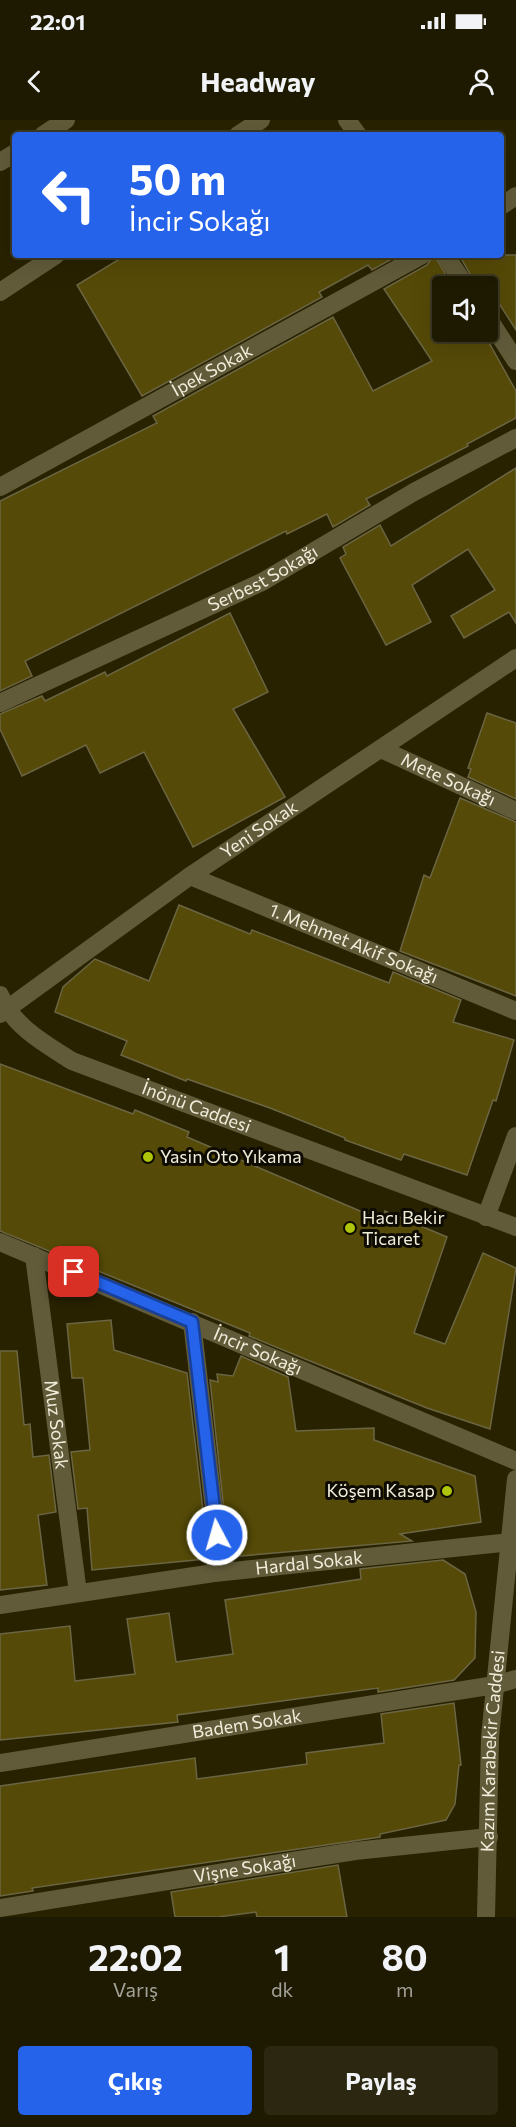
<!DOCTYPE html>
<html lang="tr">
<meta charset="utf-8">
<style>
:root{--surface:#1e1a01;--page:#2b2710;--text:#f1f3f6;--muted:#a1a199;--line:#3c3823;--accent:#2563eb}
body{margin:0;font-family:Commissioner,sans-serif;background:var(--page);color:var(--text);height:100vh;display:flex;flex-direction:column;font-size:22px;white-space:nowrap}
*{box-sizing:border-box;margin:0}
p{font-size:20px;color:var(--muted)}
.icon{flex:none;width:33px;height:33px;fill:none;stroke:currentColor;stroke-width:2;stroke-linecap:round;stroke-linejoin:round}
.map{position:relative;height:1797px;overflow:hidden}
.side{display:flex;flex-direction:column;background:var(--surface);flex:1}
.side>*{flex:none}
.top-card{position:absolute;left:12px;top:12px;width:492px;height:126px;border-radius:6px;box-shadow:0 6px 24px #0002,0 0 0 2px var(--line);background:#2563eb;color:#fff;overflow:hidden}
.buttons{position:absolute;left:432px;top:156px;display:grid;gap:12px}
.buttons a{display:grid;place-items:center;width:66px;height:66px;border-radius:6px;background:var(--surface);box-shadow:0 6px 24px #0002,0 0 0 2px var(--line);font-size:30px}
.pin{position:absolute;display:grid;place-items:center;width:51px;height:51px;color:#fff;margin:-26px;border-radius:12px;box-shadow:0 3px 9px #0006}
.me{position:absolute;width:66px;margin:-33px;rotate:354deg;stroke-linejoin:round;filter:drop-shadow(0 0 4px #0008)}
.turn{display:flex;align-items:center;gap:21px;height:126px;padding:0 18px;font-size:27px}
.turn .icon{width:78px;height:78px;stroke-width:2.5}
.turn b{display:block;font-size:42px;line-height:51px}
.eta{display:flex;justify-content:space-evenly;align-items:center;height:102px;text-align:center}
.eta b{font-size:36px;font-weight:700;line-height:42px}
.cta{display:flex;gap:12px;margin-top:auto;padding:12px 18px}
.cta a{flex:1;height:69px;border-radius:6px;background:var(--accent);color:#fff;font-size:24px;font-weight:700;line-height:69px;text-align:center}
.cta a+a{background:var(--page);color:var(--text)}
.status{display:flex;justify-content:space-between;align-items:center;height:42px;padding:0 30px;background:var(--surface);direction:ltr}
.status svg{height:16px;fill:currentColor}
header{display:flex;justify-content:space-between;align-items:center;height:78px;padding:0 18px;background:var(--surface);font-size:27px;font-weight:700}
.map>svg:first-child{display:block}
.building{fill:#554a07;stroke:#6b6543;stroke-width:1.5}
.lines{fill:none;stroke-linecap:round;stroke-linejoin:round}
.street{stroke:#625b3a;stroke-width:18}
.secondary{stroke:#625b3a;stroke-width:18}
.route-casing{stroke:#184099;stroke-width:15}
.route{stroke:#2563eb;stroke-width:10}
.poi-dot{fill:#aec509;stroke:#0e0b02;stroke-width:2}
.labels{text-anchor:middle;stroke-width:6;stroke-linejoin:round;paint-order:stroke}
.street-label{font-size:18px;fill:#f1eddb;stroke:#0e0b02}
.poi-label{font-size:18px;fill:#f1eddb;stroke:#0e0b02;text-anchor:start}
</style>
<div class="status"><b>22:01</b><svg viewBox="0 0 49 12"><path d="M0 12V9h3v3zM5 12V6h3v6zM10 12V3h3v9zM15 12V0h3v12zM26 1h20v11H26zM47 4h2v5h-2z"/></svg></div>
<header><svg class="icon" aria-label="back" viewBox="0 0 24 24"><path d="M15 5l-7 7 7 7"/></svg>Headway<svg class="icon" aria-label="person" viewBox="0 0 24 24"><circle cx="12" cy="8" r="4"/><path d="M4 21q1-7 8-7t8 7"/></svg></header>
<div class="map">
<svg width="516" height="1797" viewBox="0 0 516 1797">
<rect width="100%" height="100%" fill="#282201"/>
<g class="building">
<path d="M126,135h273l-27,15 -4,-5 -49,27 3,5 -180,99 -65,-111z"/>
<path d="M434,135l19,31h-11v46h41l33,59v27l-49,26 1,2 -102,53 4,6 -37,22 -6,-13 -40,20 -1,-3 -261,130 7,15 -32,15v-190l157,-78 -4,-7 180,-99 40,74 59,-30 -48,-72 43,-24z"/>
<path d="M459,135h57v75l-28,-44h-11z"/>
<path d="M516,348v155l-7,-11 -45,26 -13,-22 44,-26 -27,-41 -56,36 19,37 -45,23 -46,-87 6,-4 -3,-7 37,-22 11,21z"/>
<path d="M230,493l38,79 -35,17 52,88 -92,50 -49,-95 -44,21 -14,-28 -64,31 -22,-47v-15l42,-18 3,5 60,-29 2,4z"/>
<path d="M487,593l29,10v76l-48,-22 3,-8 -3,-1z"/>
<path d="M460,678l56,24v174l-116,-45 24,-76 6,3z"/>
<path d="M179,785l71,29 2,-4 137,53 4,-11 68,28 -8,22 61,18 -18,61 -3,-1 -26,75 -63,-21 -3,6 -56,-20v-2l-75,-30 -83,-29 -1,2 -65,-26 6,-14 -72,-29 8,-25 32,-28 54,22z"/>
<path d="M0,944l133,50 2,-4 54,22 -2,5 194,83 4,-9 62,26 -33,96 31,11 38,-91 33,15 -26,161 -63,-21 -122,-49 -56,-23 1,-3 -250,-102z"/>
<path d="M111,1200l3,30 73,23 19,163v23l-114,11 -5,-62 -9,1 -7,-57 19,-2 -7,-72h-11l-5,-54z"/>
<path d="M0,1231h17l7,74 6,-1 3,33 16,-2 7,57 -18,3 9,70 -47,5z"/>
<path d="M241,1236l47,21 8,54 78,-3v12l101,36 6,46 -81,12 12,7 -183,16 -19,-177 8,2 -1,-8 16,2z"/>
<path d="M443,1440l22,14 11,38 -1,46 -21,22 -76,12v-4l-201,27 1,7 -178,18v-106l70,-8 5,55 60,-7 -8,-55 42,-6 7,49 57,-8 -8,-54 136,-21 -1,-10z"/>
<path d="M454,1583l7,62h-2l-4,39 -9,16 -66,14v3l-348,51 1,3 -33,5v-110l195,-28 2,21 110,-15 -1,-11 78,-10 -3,-29z"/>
<path d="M338,1745l9,52h-90l-1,-5 -38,5h-43l-4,-25z"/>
</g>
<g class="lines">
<g class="street">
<path d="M347,0l11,15"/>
<path d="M43,15l23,-15"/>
<path d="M238,15l23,-15"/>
<path d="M0,42l15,-9"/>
<path d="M445,135l21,31"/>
<path d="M0,172l56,-37"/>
<path d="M488,198l28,43"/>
<path id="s1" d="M381,629l135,62"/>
<path id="s2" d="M190,756l326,135"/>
<path id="s3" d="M0,894l190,-138 326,-218"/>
<path d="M486,1097l30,-81"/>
<path id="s4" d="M0,1122l516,219"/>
<path id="s5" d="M34,1136l44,337"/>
<path d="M192,1202l25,213 1,22 -4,16"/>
<path id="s6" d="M0,1485l214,-32 297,-31"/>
<path id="s7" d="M0,1643l495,-78 21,-6"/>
<path id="s8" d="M0,1788l355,-57 134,-14"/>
</g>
<g class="secondary">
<path d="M501,86l15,-10"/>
<path id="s9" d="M0,367l422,-232"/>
<path id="s10" d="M0,583l262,-121 152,-90 102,-54"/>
<path id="s11" d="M0,875c14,32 44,48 72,66l444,166"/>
<path id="s12" d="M486,1797l4,-180 26,-258"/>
</g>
</g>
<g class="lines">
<g class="route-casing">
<path id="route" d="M74,1152l118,50 25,213"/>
</g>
<use href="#route" class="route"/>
</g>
<g class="poi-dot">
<circle cx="148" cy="1037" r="6"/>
<circle cx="350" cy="1108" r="6"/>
<circle cx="447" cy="1371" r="6"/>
</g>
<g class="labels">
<g class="street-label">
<text dy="6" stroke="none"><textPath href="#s9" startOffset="242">İpek Sokak</textPath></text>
<text dy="6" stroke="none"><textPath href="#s10" startOffset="291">Serbest Sokağı</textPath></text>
<text dy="6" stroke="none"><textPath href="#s1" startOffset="74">Mete Sokağı</textPath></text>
<text dy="6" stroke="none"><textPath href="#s3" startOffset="318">Yeni Sokak</textPath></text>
<text dy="6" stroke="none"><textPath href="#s2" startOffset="177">1. Mehmet Akif Sokağı</textPath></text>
<text dy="6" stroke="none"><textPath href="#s11" startOffset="232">İnönü Caddesi</textPath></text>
<text dy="6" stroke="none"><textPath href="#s4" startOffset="280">İncir Sokağı</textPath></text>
<text dy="6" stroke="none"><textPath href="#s5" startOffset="170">Muz Sokak</textPath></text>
<text dy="6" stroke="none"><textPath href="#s6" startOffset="312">Hardal Sokak</textPath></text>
<text dy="6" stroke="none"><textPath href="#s7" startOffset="250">Badem Sokak</textPath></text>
<text dy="6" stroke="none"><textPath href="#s12" startOffset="166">Kazım Karabekir Caddesi</textPath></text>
<text dy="6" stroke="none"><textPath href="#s8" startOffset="248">Vişne Sokağı</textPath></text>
</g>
<g class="poi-label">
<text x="160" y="1043">Yasin Oto Yıkama</text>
<text x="362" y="1104">Hacı Bekir<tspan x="362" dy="21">Ticaret</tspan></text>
<text x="435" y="1377" text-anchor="end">Köşem Kasap</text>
</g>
</g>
</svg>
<div class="buttons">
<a><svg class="icon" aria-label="sound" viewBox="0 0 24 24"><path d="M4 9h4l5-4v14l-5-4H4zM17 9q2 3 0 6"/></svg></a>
</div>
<div class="pin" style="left:74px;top:1152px;background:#d93025"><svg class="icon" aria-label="arrive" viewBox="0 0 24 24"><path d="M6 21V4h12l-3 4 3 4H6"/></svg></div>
<svg class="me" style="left:217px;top:1415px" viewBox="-20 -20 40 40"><circle r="17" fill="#2563eb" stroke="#fff" stroke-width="3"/><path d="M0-11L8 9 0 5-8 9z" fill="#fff"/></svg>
<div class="top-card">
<div class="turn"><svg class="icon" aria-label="left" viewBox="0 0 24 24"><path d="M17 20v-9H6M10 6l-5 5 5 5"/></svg><div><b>50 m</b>İncir Sokağı</div></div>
</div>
</div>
<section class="side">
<div class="eta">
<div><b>22:02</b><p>Varış</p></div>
<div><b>1</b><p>dk</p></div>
<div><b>80</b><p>m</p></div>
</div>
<div class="cta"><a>Çıkış</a><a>Paylaş</a></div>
</section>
